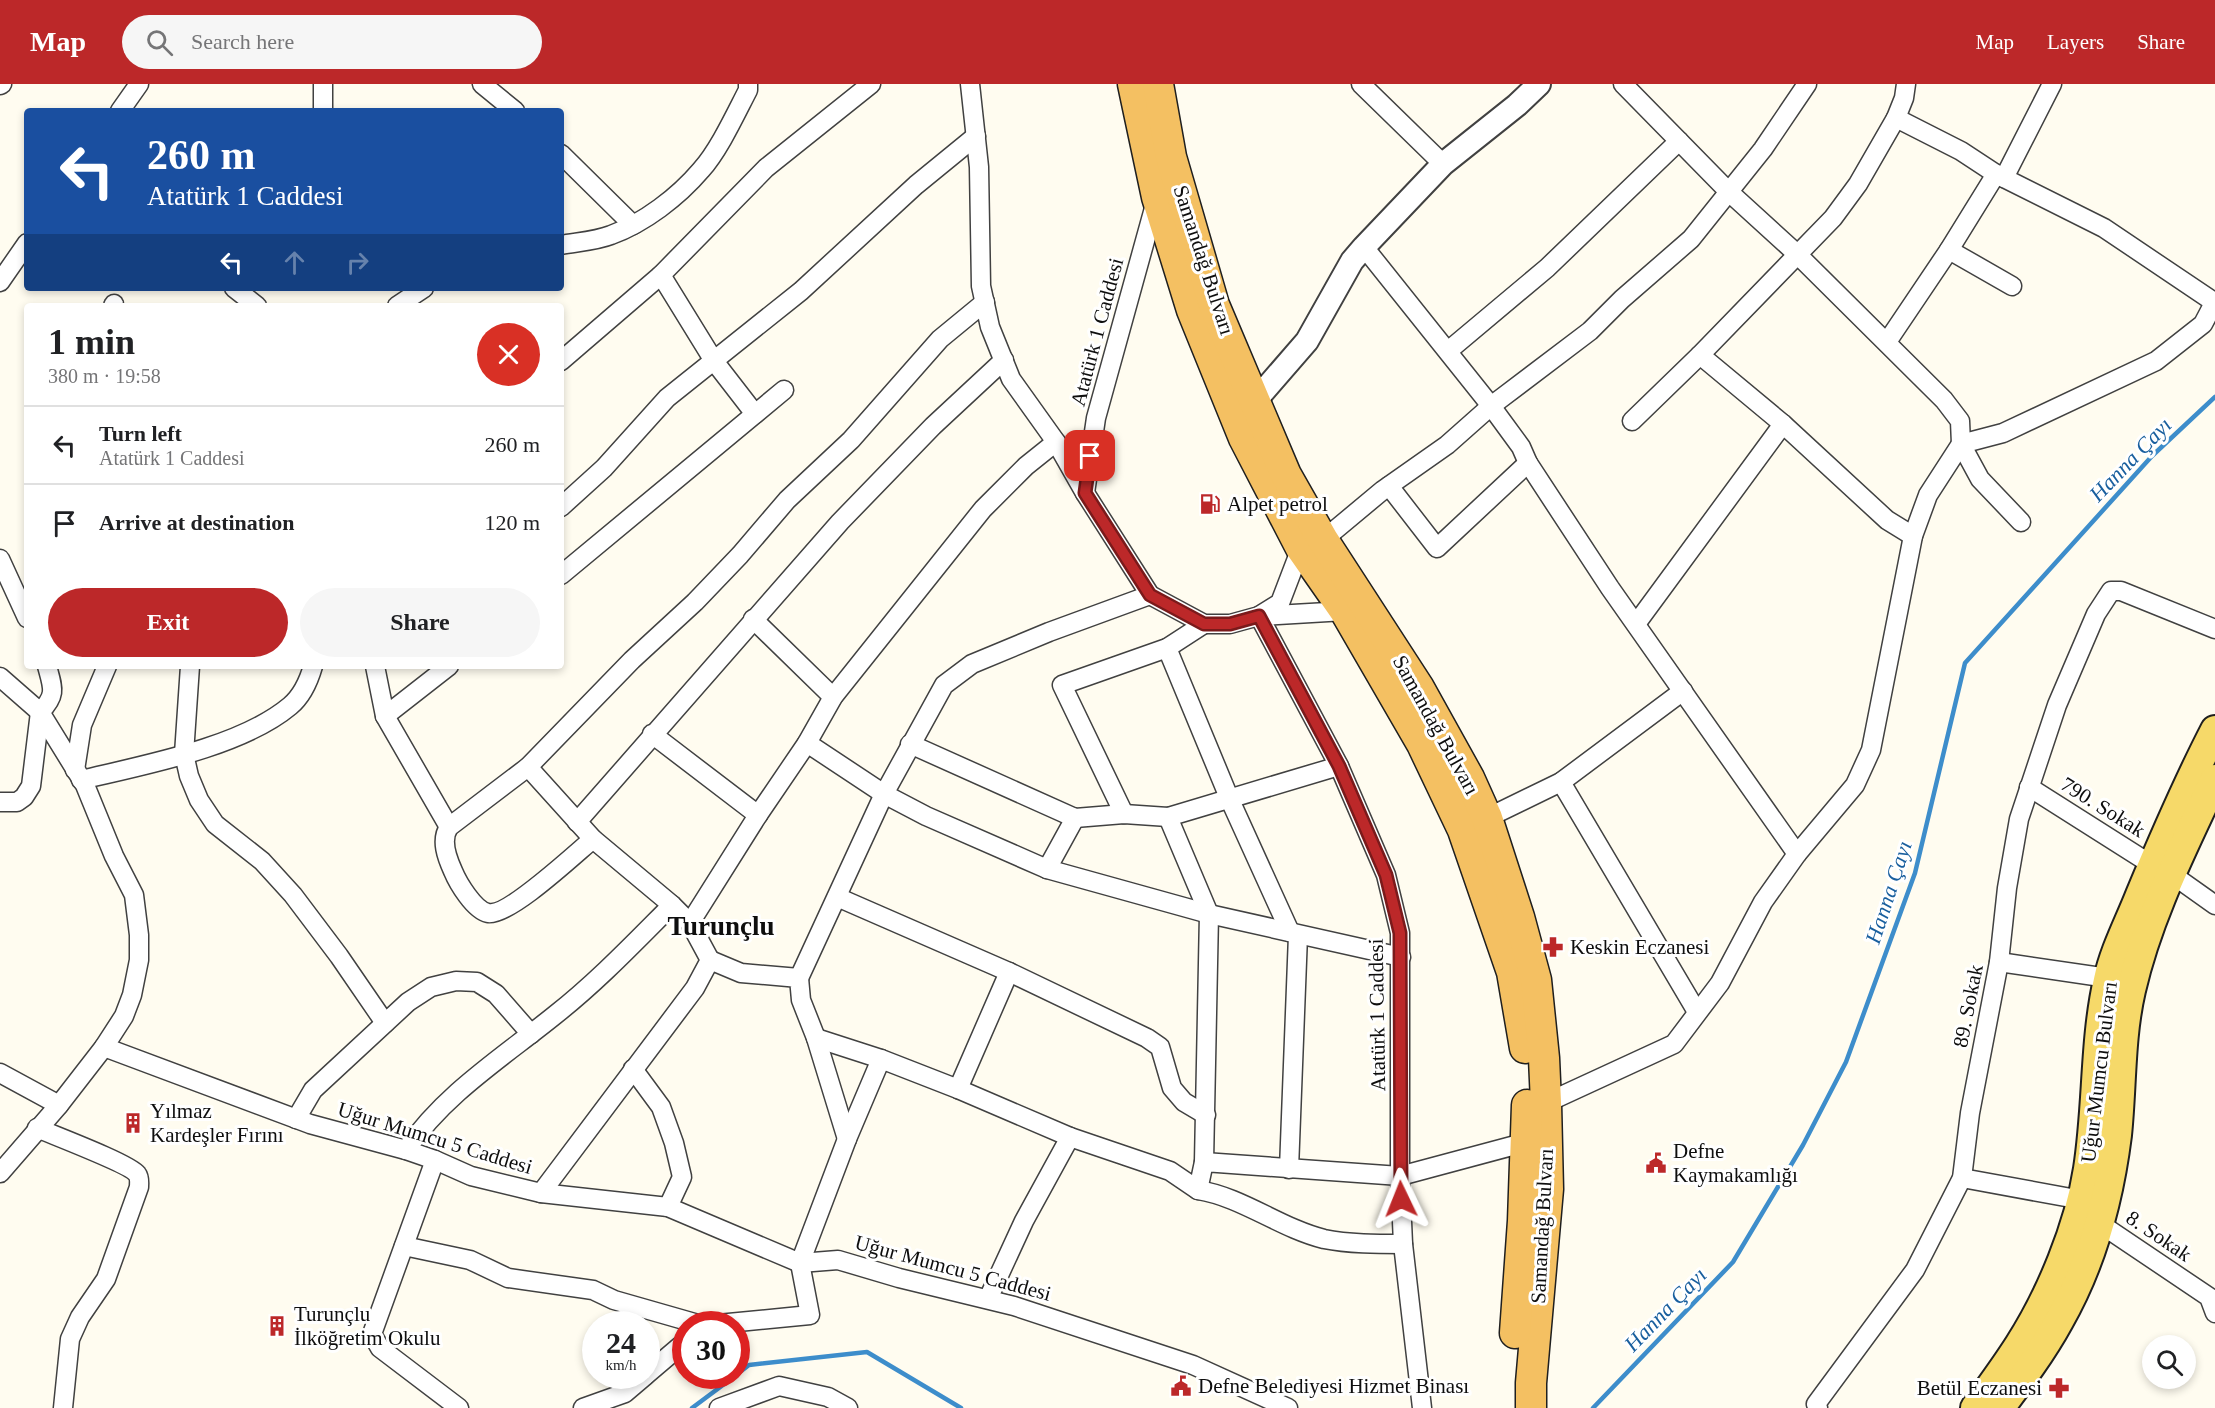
<!DOCTYPE html>
<meta charset="utf-8">
<style>
:root{--surface:#fff;--page:#f6f6f6;--text:#202124;--muted:#757577;--line:#e0e0e0;--accent:#bc2829}
body{margin:0;font-family:"Times New Roman",serif;background:var(--page);color:var(--text);height:100vh;display:flex;flex-direction:column;font-size:22px;white-space:nowrap}
*{box-sizing:border-box;margin:0}
p{font-size:20px;color:var(--muted)}
.icon{flex:none;width:33px;height:33px;fill:none;stroke:currentColor;stroke-width:2;stroke-linecap:round;stroke-linejoin:round}
.map{position:relative;flex:1;overflow:hidden}
.sheet{position:absolute;left:24px;top:219px;width:540px;height:366px;display:flex;flex-direction:column;background:var(--surface);border-radius:6px;box-shadow:0 3px 9px #0003}
.sheet>*{flex:none}
.guide{position:absolute;left:24px;top:24px;width:540px;height:183px;border-radius:6px;box-shadow:0 3px 9px #0003;background:#1a4fa0;color:#fff;overflow:hidden}
.controls{position:absolute;left:2142px;top:1251px;display:grid;gap:12px}
.controls a{display:grid;place-items:center;width:54px;height:54px;border-radius:50%;background:var(--surface);box-shadow:0 3px 9px #0003;font-size:30px}
.speed{position:absolute;left:582px;top:1227px;display:flex;gap:12px;font-size:30px;font-weight:700;text-align:center}
.speed>*{display:grid;place-content:center;width:78px;height:78px;border-radius:50%;background:var(--surface);box-shadow:0 3px 9px #0003;line-height:1}
.speed small{font-size:15px;font-weight:400}
.speed .limit{border:9px solid #d22;background:#fff;color:#111}
.pin{position:absolute;display:grid;place-items:center;width:51px;height:51px;color:#fff;margin:-26px;border-radius:12px;box-shadow:0 3px 9px #0006}
.me{position:absolute;width:66px;margin:-33px;rotate:358deg;stroke-linejoin:round;filter:drop-shadow(0 0 4px #0008)}
.turn{display:flex;align-items:center;gap:21px;height:126px;padding:0 24px;font-size:27px}
.turn .icon{width:78px;height:78px;stroke-width:2.5}
.turn b{display:block;font-size:42px;line-height:51px}
.lanes{display:flex;align-items:center;height:57px;padding:0 24px;background:#0003;justify-content:center;gap:30px;direction:ltr}
.lanes .off{opacity:.35}
.round{display:grid;place-items:center;flex:none;width:63px;height:63px;border-radius:32px;background:var(--page)}
.overview{display:flex;align-items:center;justify-content:space-between;height:102px;padding:0 24px}
h1{font-size:36px;font-weight:700;line-height:45px}
.primary-button{display:flex;gap:12px;margin-top:auto;padding:12px 24px}
.primary-button a{flex:1;height:69px;border-radius:36px;background:var(--accent);color:#fff;font-size:24px;font-weight:700;line-height:69px;text-align:center}
.primary-button a+a{background:var(--page);color:var(--text)}
ul{padding:0;list-style:none}
li{display:flex;align-items:center;gap:18px;height:78px;padding:0 24px;border-top:2px solid var(--line)}
li div{flex:1}
li b{display:block;font-size:22px}
li em{font-style:normal}
header{display:flex;align-items:center;gap:36px;box-sizing:border-box;height:84px;padding:0 30px;background:var(--accent);color:#fff}
header strong{font-size:28px}
nav{display:flex;gap:33px;margin-inline-start:auto;font-size:21px}
.search{width:420px;height:54px;background:var(--page);display:flex;align-items:center;gap:15px;box-sizing:border-box;padding:0 21px;border-radius:33px;color:var(--muted);font-size:22px}
.map>svg:first-child{display:block}
.lines{fill:none;stroke-linecap:round;stroke-linejoin:round}
.stream{stroke:#3d8dcb;stroke-width:4.5}
.minor-casing{stroke:#414141;stroke-width:21}
.tertiary-casing{stroke:#414141;stroke-width:26}
.primary-casing{stroke:#1f1f1f;stroke-width:32}
.trunk-casing{stroke:#1f1f1f;stroke-width:33}
.minor{stroke:#fff;stroke-width:18}
.tertiary{stroke:#fff;stroke-width:22}
.primary{stroke:#f6d969;stroke-width:28}
.trunk{stroke:#f4c062;stroke-width:30}
.route-casing{stroke:#7a1a1b;stroke-width:15}
.route{stroke:#bc2829;stroke-width:10}
.labels{text-anchor:middle;stroke-width:6;stroke-linejoin:round;paint-order:stroke}
.street-label{font-size:21px;fill:#0e0e0e;stroke:#fff}
.poi-label{font-size:21px;fill:#0e0e0e;stroke:#fff;text-anchor:start}
.water-label{font-size:22px;font-style:italic;fill:#195f9e;stroke:#fff}
.district-label{font-size:27px;font-weight:bold;fill:#0e0e0e;stroke:#fff}
</style>
<header>
<strong>Map</strong>
<div class="search"><svg class="icon" aria-label="search" viewBox="0 0 24 24"><circle cx="10" cy="10" r="6"/><path d="M15 15l6 6"/></svg>Search here</div>
<nav><a>Map</a><a>Layers</a><a>Share</a></nav>
</header>
<div class="map">
<svg width="2215" height="1324" viewBox="0 0 2215 1324">
<rect width="100%" height="100%" fill="#fffcf0"/>
<g class="lines">
<g class="stream">
<path d="M736,1291l13,-10 118,-13 94,56"/>
<path d="M692,1324l43,-32"/>
<path d="M1593,1324l140,-146 70,-117 43,-83 69,-189 50,-210 187,-207 63,-59"/>
</g>
<g class="minor-casing">
<g id="minor">
<path d="M482,0l33,27"/>
<path d="M970,0l9,83 2,119 9,41 21,52 45,63 29,51 65,102 54,29h26l29,-8 21,-13 21,-55"/>
<path d="M1361,0l82,80"/>
<path d="M1623,0l106,108 68,62 147,146 16,21 1,23 19,35 41,43"/>
<path d="M0,1l2,-1"/>
<path d="M120,27l19,-27"/>
<path d="M323,27v-27"/>
<path d="M1896,34l65,33 35,23 108,54 110,74"/>
<path d="M561,70l72,71"/>
<path d="M2004,94l48,-94"/>
<path d="M561,161c16,-3 35,-4 50,-10 33,-12 67,-38 90,-65 18,-20 34,-55 47,-80v-6"/>
<path d="M1364,163l127,159 30,41 7,16 82,125 187,266"/>
<path d="M1949,166l63,36"/>
<path d="M661,191l53,86 41,53"/>
<path d="M0,198l27,-39"/>
<path d="M234,204l23,18"/>
<path d="M113,222l1,-2"/>
<path d="M397,222l27,-18"/>
<path d="M1887,258l62,-92 47,-76"/>
<path d="M1448,267l99,-83 132,-127"/>
<path d="M1700,271l83,69 104,96 26,16"/>
<path d="M561,277l100,-86 105,-107 105,-84"/>
<path d="M1632,337l68,-66 133,-137 25,-34 38,-66 8,-20 2,-14"/>
<path d="M1389,402l48,62 91,-85"/>
<path d="M1085,409l11,-75 60,-217"/>
<path d="M561,423l43,-39 63,-70 134,-107 115,-106 60,-49"/>
<path d="M1323,456l60,-50 64,-45 44,-39 99,-75 32,-32 69,-60 72,-90 44,-65"/>
<path d="M0,475l27,59"/>
<path d="M561,491l223,-185"/>
<path d="M1345,527l-86,5 80,150 47,109 14,58v243l3,68 19,164"/>
<path d="M753,535l80,78"/>
<path d="M1636,540l147,-200"/>
<path d="M1167,564l63,152 60,132"/>
<path d="M190,582l-6,88 5,22 10,24 16,24 47,37 31,34 46,61 46,67"/>
<path d="M375,582l10,50 64,111"/>
<path d="M0,593l40,35 45,73 29,71 20,39 5,40v25l-7,35 -8,21 -20,31 -45,58 -59,68"/>
<path d="M40,628c17,-17 13,-24 7,-46"/>
<path d="M385,632l64,-50"/>
<path d="M652,650l106,81"/>
<path d="M807,659l77,51 42,22 121,53 162,45 192,43"/>
<path d="M910,660l165,74 49,-4 44,3 171,-51"/>
<path d="M528,683l65,72 79,66 18,18 20,37 -15,28 -154,205"/>
<path d="M75,686l7,-45 25,-59"/>
<path d="M81,696c63,-15 160,-33 209,-74 12,-10 19,-26 23,-40"/>
<path d="M1561,698l136,230"/>
<path d="M2029,703l123,78"/>
<path d="M0,718h17l7,-5 7,-11 9,-74"/>
<path d="M1124,730l-62,-129 105,-37 37,-24"/>
<path d="M1168,733l41,97 -5,248"/>
<path d="M1487,734l74,-36 122,-91"/>
<path d="M577,738l263,-300 93,-96 71,-66"/>
<path d="M593,755c-18,15 -85,78 -105,74 -14,-3 -30,-30 -35,-42 -6,-13 -13,-31 -4,-44l79,-60 104,-107 63,-58 45,-47 47,-55 64,-60 89,-101 45,-37"/>
<path d="M1047,785l28,-51"/>
<path d="M2170,789l45,32"/>
<path d="M837,813l172,75 138,66 13,9 12,41 12,14 22,13"/>
<path d="M690,839l68,-108 49,-72 26,-46 150,-188 43,-43 30,-24"/>
<path d="M710,876l31,13 58,5 2,22 15,38 31,101"/>
<path d="M1999,878l109,16"/>
<path d="M799,894l85,-184 60,-109 28,-21 77,-32 101,-37"/>
<path d="M816,954l65,21 77,30 112,48 100,34 28,19 6,-28 196,14 127,-34"/>
<path d="M104,963l206,77 96,26 29,10 36,16 70,17 127,14 132,56 38,-3 61,18 115,28 179,59 95,43"/>
<path d="M633,985l28,38 13,36 8,34 -14,30"/>
<path d="M0,989l59,32"/>
<path d="M958,1005l51,-117"/>
<path d="M1546,1019l128,-59 46,-61 43,-81 34,-48 58,-69 16,-35 42,-214 15,-41 33,-51 42,-11 153,-72 47,-37 12,-23"/>
<path d="M296,1035l17,-29 95,-88 23,-15 25,-6 21,1 19,12 35,40"/>
<path d="M37,1044c16,7 93,36 100,46 3,4 2,9 2,13l-33,92 -26,38 -10,22 -7,69"/>
<path d="M406,1066c38,-56 97,-93 149,-135 42,-33 80,-73 117,-110"/>
<path d="M435,1076l-63,174 8,14 79,60"/>
<path d="M1289,1085l9,-234"/>
<path d="M1962,1094l120,22"/>
<path d="M1198,1106c44,7 82,38 126,49 25,5 53,5 79,5"/>
<path d="M2099,1139l110,74 6,16"/>
<path d="M404,1162l66,14 38,18 85,12 21,10 84,24"/>
<path d="M988,1215l36,-78 46,-84"/>
<path d="M718,1240l92,-9 -10,-52 47,-124 34,-80"/>
<path d="M646,1291l40,-34"/>
<path d="M583,1324l42,-15 20,-17"/>
<path d="M719,1324l60,-22 49,11 20,11"/>
<path d="M1818,1324l-2,-4 99,-134 47,-92 8,-65 29,-151 8,-74 12,-69 38,-114 39,-91 15,-23h10l94,38"/>
</g>
</g>
<g class="tertiary-casing">
<path id="tertiary" d="M1255,317l52,-60 45,-80 12,-14 79,-83 74,-59 22,-21"/>
</g>
<g class="primary-casing">
<g id="primary">
<path d="M1975,1324c15,-21 30,-41 44,-63 32,-50 60,-118 69,-176 10,-63 6,-127 20,-189 6,-29 21,-57 32,-85 23,-55 47,-111 75,-165"/>
<path d="M2000,1324c21,-28 42,-56 59,-87 32,-56 50,-122 58,-186 5,-48 3,-98 14,-145 17,-74 52,-142 84,-211"/>
</g>
</g>
<g class="trunk-casing">
<g id="trunk">
<path d="M1133,0l24,113 35,113 52,128 57,110 44,63 77,133 41,86 49,142 13,76"/>
<path d="M1158,0l13,73 43,148 72,170 37,65 96,148 50,90 18,40 32,99 17,63 8,78 2,45 2,86 -17,194v25"/>
<path d="M1515,1249l8,-112 4,-116"/>
</g>
</g>
<use href="#minor" class="minor"/>
<use href="#tertiary" class="tertiary"/>
<use href="#primary" class="primary"/>
<use href="#trunk" class="trunk"/>
</g>
<g class="lines">
<g class="route-casing">
<path id="route" d="M1090,372l-5,37 65,102 54,29h26l29,-8 80,150 47,109 14,58 1,266"/>
</g>
<use href="#route" class="route"/>
</g>
<defs>
<g id="fuel-bare" transform="scale(1.62)"><path d="M-5.5-6h7V0h2V4h1.3V-2.5L3-4.5l.8-.8L6-3V5H2.5V1h-1V6h-7ZM-4.2-4.7v3.2H.2V-4.7Z" fill="#bc2829" stroke="#fff" stroke-width="2.5" paint-order="stroke"/></g>
<g id="pharmacy-bare" transform="scale(1.62)"><path d="M-2-6h4v4h4v4h-4v4h-4v-4h-4v-4h4Z" fill="#bc2829" stroke="#fff" stroke-width="2.5" paint-order="stroke"/></g>
<g id="building-bare" transform="scale(1.62)"><path d="M-4-6H4V6H1V3H-1V6H-4ZM-2.5-4.3h1.7v1.8h-1.7ZM.8-4.3h1.7v1.8H.8ZM-2.5-1h1.7V.8h-1.7ZM.8-1h1.7V.8H.8Z" fill="#bc2829" stroke="#fff" stroke-width="2.5" paint-order="stroke"/></g>
<g id="civic-bare" transform="scale(1.62)"><path d="M-.6-6.5H3V-4.5H.6V-3L4-1V1h2V6H-6V1h2V-1L-.6-3ZM-1.2 2.5V6h2.4V2.5Z" fill="#bc2829" stroke="#fff" stroke-width="2.5" paint-order="stroke"/></g>
</defs>
<g fill-rule="evenodd">
<use href="#fuel-bare" x="1210" y="420"/>
<use href="#pharmacy-bare" x="1553" y="863"/>
<use href="#building-bare" x="133" y="1039"/>
<use href="#civic-bare" x="1656" y="1079"/>
<use href="#building-bare" x="277" y="1242"/>
<use href="#civic-bare" x="1181" y="1302"/>
<use href="#pharmacy-bare" x="2059" y="1304"/>
</g>
<g class="labels">
<g class="street-label">
<text transform="translate(1204 176) rotate(72)" y="7">Samandağ Bulvarı</text>
<text transform="translate(1097 248) rotate(-75)" y="7">Atatürk 1 Caddesi</text>
<text transform="translate(1436 641) rotate(61)" y="7">Samandağ Bulvarı</text>
<text transform="translate(2103 723) rotate(32)" y="7">790. Sokak</text>
<text transform="translate(1968 922) rotate(-79)" y="7">89. Sokak</text>
<text transform="translate(1377 931) rotate(-91)" y="7">Atatürk 1 Caddesi</text>
<text transform="translate(2099 988) rotate(-83)" y="7">Uğur Mumcu Bulvarı</text>
<text transform="translate(435 1054) rotate(17)" y="7">Uğur Mumcu 5 Caddesi</text>
<text transform="translate(1542 1142) rotate(-87)" y="7">Samandağ Bulvarı</text>
<text transform="translate(2159 1152) rotate(34)" y="7">8. Sokak</text>
<text transform="translate(953 1184) rotate(15)" y="7">Uğur Mumcu 5 Caddesi</text>
</g>
<g class="poi-label">
<text x="1227" y="427">Alpet petrol</text>
<text x="1570" y="870">Keskin Eczanesi</text>
<text x="150" y="1034">Yılmaz<tspan x="150" dy="24">Kardeşler Fırını</tspan></text>
<text x="1673" y="1074">Defne<tspan x="1673" dy="24">Kaymakamlığı</tspan></text>
<text x="294" y="1237">Turunçlu<tspan x="294" dy="24">İlköğretim Okulu</tspan></text>
<text x="1198" y="1309">Defne Belediyesi Hizmet Binası</text>
<text x="2042" y="1311" text-anchor="end">Betül Eczanesi</text>
</g>
<g class="water-label">
<text transform="translate(2130 375) rotate(-46)" y="8">Hanna Çayı</text>
<text transform="translate(1888 808) rotate(-72)" y="8">Hanna Çayı</text>
<text transform="translate(1665 1225) rotate(-46)" y="8">Hanna Çayı</text>
</g>
<g class="district-label">
<text x="721" y="851">Turunçlu</text>
</g>
</g>
</svg>
<div class="controls">
<a><svg class="icon" aria-label="search" viewBox="0 0 24 24"><circle cx="10" cy="10" r="6"/><path d="M15 15l6 6"/></svg></a>
</div>
<div class="speed"><div>24<small>km/h</small></div><div class="limit">30</div></div>
<div class="pin" style="left:1090px;top:372px;background:#d93025"><svg class="icon" aria-label="arrive" viewBox="0 0 24 24"><path d="M6 21V4h12l-3 4 3 4H6"/></svg></div>
<svg class="me" style="left:1401px;top:1115px" viewBox="-20 -20 40 40"><path d="M0-17L14 15 0 8-14 15z" fill="#bc2829" stroke="#fff" stroke-width="4"/></svg>
<div class="guide">
<div class="turn"><svg class="icon" aria-label="left" viewBox="0 0 24 24"><path d="M17 20v-9H6M10 6l-5 5 5 5"/></svg><div><b>260 m</b>Atatürk 1 Caddesi</div></div>
<div class="lanes"><svg class="icon" aria-label="left" viewBox="0 0 24 24"><path d="M17 20v-9H6M10 6l-5 5 5 5"/></svg><svg class="icon off" aria-label="ahead" viewBox="0 0 24 24"><path d="M12 20V5M6 11l6-6 6 6"/></svg><svg class="icon off" aria-label="right" viewBox="0 0 24 24"><path d="M7 20v-9h11M14 6l5 5-5 5"/></svg></div>
</div>
<section class="sheet">
<div class="overview"><div><h1>1 min</h1><p>380 m · 19:58</p></div><a class="round" style="background:#d93025;color:#fff"><svg class="icon" aria-label="close" viewBox="0 0 24 24"><path d="M6 6l12 12M18 6L6 18"/></svg></a></div>
<ul>
<li><svg class="icon" aria-label="left" viewBox="0 0 24 24"><path d="M17 20v-9H6M10 6l-5 5 5 5"/></svg><div><b>Turn left</b><p>Atatürk 1 Caddesi</p></div><em>260 m</em></li>
<li><svg class="icon" aria-label="arrive" viewBox="0 0 24 24"><path d="M6 21V4h12l-3 4 3 4H6"/></svg><div><b>Arrive at destination</b></div><em>120 m</em></li>
</ul>
<div class="primary-button"><a>Exit</a><a>Share</a></div>
</section>
</div>
